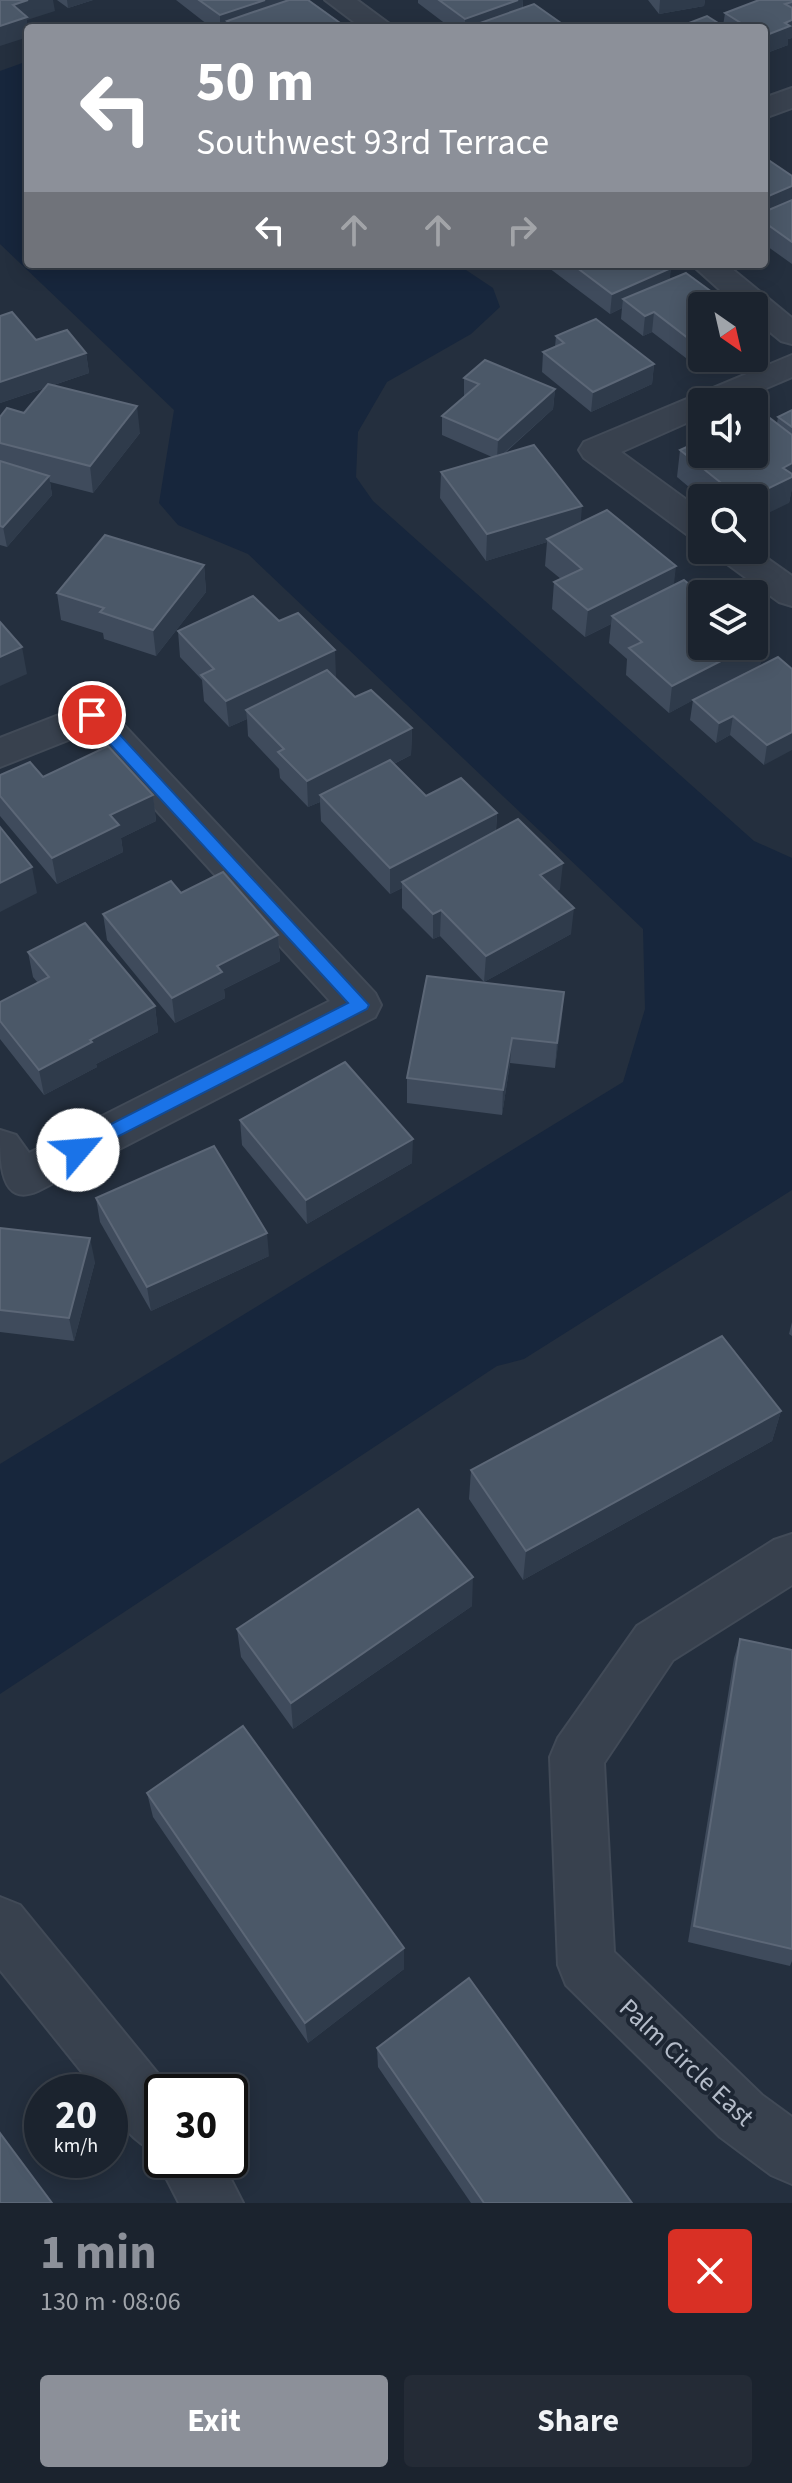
<!DOCTYPE html>
<meta charset="utf-8">
<style>
:root{--surface:#1b232e;--page:#242b36;--text:#f1f3f6;--muted:#a0a4aa;--line:#39404a;--accent:#8c9099}
body{margin:0;font-family:"Source Sans 3",sans-serif;background:var(--page);color:var(--text);height:100vh;display:flex;flex-direction:column;font-size:30px;white-space:nowrap}
*{box-sizing:border-box;margin:0}
p{font-size:26px;color:var(--muted)}
.icon{flex:none;width:44px;height:44px;fill:none;stroke:currentColor;stroke-width:2;stroke-linecap:round;stroke-linejoin:round}
.map{position:relative;height:2203px;overflow:hidden}
.sheet{display:flex;flex-direction:column;background:var(--surface);flex:1}
.sheet>*{flex:none}
.top-card{position:absolute;left:24px;top:24px;width:744px;height:244px;border-radius:8px;box-shadow:0 4px 20px #0003,0 0 0 2px var(--line);background:#8c9099;color:#fff;overflow:hidden}
.needle{width:52px;rotate:146deg}
.buttons{position:absolute;left:688px;top:292px;display:grid;gap:16px}
.buttons a{display:grid;place-items:center;width:80px;height:80px;border-radius:8px;background:var(--surface);box-shadow:0 4px 20px #0003,0 0 0 2px var(--line);font-size:40px}
.speed{position:absolute;left:24px;top:2074px;display:flex;gap:16px;font-size:40px;font-weight:700;text-align:center}
.speed>*{display:grid;place-content:center;width:104px;height:104px;border-radius:50%;background:var(--surface);box-shadow:0 4px 20px #0003,0 0 0 2px var(--line);line-height:1}
.speed small{font-size:20px;font-weight:400}
.speed .limit{border:4px solid #111;border-radius:12px;background:#fff;color:#111}
.pin{position:absolute;display:grid;place-items:center;width:68px;height:68px;color:#fff;margin:-34px;border:4px solid #fff;border-radius:50%;box-shadow:0 2px 8px #0007}
.me{position:absolute;width:88px;margin:-44px;rotate:63deg;stroke-linejoin:round;filter:drop-shadow(0 0 6px #0008)}
.turn{display:flex;align-items:center;gap:28px;height:168px;padding:0 40px;font-size:36px}
.turn .icon{width:104px;height:104px;stroke-width:2.5}
.turn b{display:block;font-size:56px;line-height:68px}
.lanes{display:flex;align-items:center;height:76px;padding:0 40px;background:#0003;justify-content:center;gap:40px;direction:ltr}
.lanes .off{opacity:.35}
.round{display:grid;place-items:center;flex:none;width:84px;height:84px;border-radius:8px;background:var(--page)}
.head{display:flex;align-items:center;justify-content:space-between;height:136px;padding:0 40px}
h1{font-size:48px;font-weight:700;line-height:60px;color:var(--accent)}
.primary-button{display:flex;gap:16px;margin-top:auto;padding:16px 40px}
.primary-button a{flex:1;height:92px;border-radius:8px;background:var(--accent);color:#fff;font-size:32px;font-weight:700;line-height:92px;text-align:center}
.primary-button a+a{background:var(--page);color:var(--text)}
.map>svg:first-child{display:block}
.water{fill:#17263c}
.lines{fill:none;stroke-linecap:round;stroke-linejoin:round}
.minor-casing{stroke:#414a57;stroke-width:4}
.minor{fill:#38414e;fill-rule:evenodd}
.wall{fill:#3f4b5c}
.shaded-wall{fill:#2f3b4b}
.building{fill:#4b5868;stroke:#5c6777;stroke-width:2}
.route{fill:#1a73e8;stroke:#114b97;stroke-width:2}
.labels{text-anchor:middle;stroke-width:8;stroke-linejoin:round;paint-order:stroke}
.near-street-label{font-size:26px;fill:#b4bcc9;stroke:#1d2633}
</style>
<div class="map">
<svg width="792" height="2203" viewBox="0 0 792 2203">
<rect width="100%" height="100%" fill="#242f3e"/>
<path class="water" d="M28,61v203h429l36,24 7,19 -29,27 -84,48 -29,50 -2,45 17,24 381,340 38,17v332l-268,169 -27,7 -497,328v-230l623,-382 22,-73 -2,-80 -395,-375 -70,-29 -19,-22 15,-93 -174,-166v-173z"/>
<g class="lines">
<g class="minor-casing">
<g id="minor">
<path d="M325,0h32l38,28h-33z"/>
<path d="M792,88v20l-28,10v-20z"/>
<path d="M691,264h35l66,54v26l-11,-3 -27,-22v-13h-16z"/>
<path d="M792,355v22l-58,25h-32v14l-81,36 81,59v28l-13,-3 -105,-78 -5,-8 5,-8z"/>
<path d="M754,549l38,27v30l-13,-4 -60,-44 -5,-8z"/>
<path d="M92,702l14,4 269,287 6,12 -6,12 -337,174c-38,17 -38,-29 -38,-61l16,5 13,18 301,-152 -244,-268 -86,34v-29z"/>
<path d="M792,1534v51l-119,75 -69,103 10,189 148,143 30,22v67l-21,-9 -51,-38 -154,-152 -8,-20 -8,-208 8,-19 79,-112 137,-86z"/>
<path d="M0,1897l20,8 153,187h-11v68h59l22,43h-64l-22,-43 3,-6c-24,-10 -50,-35 -50,-62h-12l-98,-122z"/>
</g>
</g>
<use href="#minor" class="minor"/>
</g>
<g class="wall">
<path d="M57,0h36l-25,8z"/>
<path d="M176,0h112l59,28h-135z"/>
<path d="M418,0h105v8l45,20h-117l-33,-25z"/>
<path d="M648,0h57l-1,6 -45,8z"/>
<path d="M759,0h33v38l-4,1v6l-24,9v-26h-88l31,-12 16,10 2,-13z"/>
<path d="M764,157l28,19v88l-28,-20z"/>
<path d="M549,264h116l6,4 -2,11 62,27 -36,59 -43,-33 -9,4 -22,-17 1,-11 -12,6 -61,-46z"/>
<path d="M0,316l36,24 50,13 3,20 -35,12 86,48 -47,60 -43,-11 2,13 -45,52 -7,-2v-128l24,-4 21,-25 -45,15z"/>
<path d="M556,336l98,28 -2,20 -61,28 -49,-40 1,-20 12,-5z"/>
<path d="M464,378l91,11 -2,20 -49,45 76,69 94,62 28,61 63,-8 -5,27 -64,34 96,-30 -28,96 -34,-30 -14,8 -26,-23 3,-20 -24,13 -43,-38 1,-16 -18,-16 2,-19 -26,13 -33,-28 2,-27 7,-3 -16,-13 2,-24 -61,19 -46,-63 1,-26 51,-15 -50,-22v-19l22,-19z"/>
<path d="M792,410v78l-3,15 -35,-5h-52l-25,-21 3,-27 97,-27 1,-6z"/>
<path d="M204,565l2,27 -50,64 -52,-17 -1,-6 -42,-13 -4,-27z"/>
<path d="M178,631l158,45 -1,1 20,20 57,31 -1,27 -17,9 32,32 71,17 -1,18 64,58 -3,2 14,43 -87,48 -44,-46 -7,3 -31,-31v-20l-12,6 -69,-73 -1,-19 -12,5 -28,-29 -1,-9 -31,-33 -1,-17 -18,8 -25,-26 -2,-21 -22,-23z"/>
<path d="M43,777l110,18 3,26 -35,17 2,14 -66,32 -57,-68v-20z"/>
<path d="M181,893l97,42 2,26 -56,28 1,9 -50,25 -68,-83 -4,-26z"/>
<path d="M28,952l127,54 3,26 -62,32 1,3 -53,28 -44,-56v-37l38,-19 -5,-6z"/>
<path d="M564,992l-9,76 -45,-5 -8,52 -95,-12v-25z"/>
<path d="M240,1120l172,43 -105,61 -65,-79z"/>
<path d="M96,1198l173,58 -118,55 -51,-89z"/>
<path d="M0,1228l95,34 -21,79 -74,-9z"/>
<path d="M792,1322v14l-3,-2z"/>
<path d="M781,1411l-9,30 -249,139 -54,-81 2,-29z"/>
<path d="M472,1606l-179,123 -52,-72 -4,-28z"/>
<path d="M740,1639l52,11v311l-2,5 -102,-24 46,-284z"/>
<path d="M147,1793l257,176 -96,74 -155,-226z"/>
<path d="M377,2048l255,155h-161l-93,-136z"/>
</g>
<g class="shaded-wall">
<path d="M28,0h25l2,11 -28,9 1,17 -28,9v-20l13,-21z"/>
<path d="M67,0h26l-25,8z"/>
<path d="M265,0h23l-61,21 1,7h-8v-13z"/>
<path d="M518,0h5l-1,17 -42,6v5h-15v-9z"/>
<path d="M660,0h45l-1,6 -45,8z"/>
<path d="M792,20v18l-4,1v6l-24,9v-18l21,-13z"/>
<path d="M792,186v19l-28,12v-19z"/>
<path d="M671,268l-2,20 -46,11 -1,9 -12,6 2,-20z"/>
<path d="M654,312l-2,20 -9,4 2,-20z"/>
<path d="M702,343v15h8l-15,7 2,-20z"/>
<path d="M86,353l3,20 -89,30v-21z"/>
<path d="M654,364l-2,20 -61,28 2,-20z"/>
<path d="M555,389l-2,20 -56,50 1,-19z"/>
<path d="M137,406l3,27 -47,60 -3,-27z"/>
<path d="M792,463v25l-3,15 -35,17v-22h-6l35,-30z"/>
<path d="M49,476l3,19 -45,52 -4,-20z"/>
<path d="M582,506l-2,26 -33,7v3l-61,19 1,-27z"/>
<path d="M204,565l2,27 -50,64 -3,-26z"/>
<path d="M676,566l-3,27 -61,23 -1,8 -26,13 3,-27z"/>
<path d="M765,638l-5,27 -91,48 3,-27 78,-40h4v-2z"/>
<path d="M22,647l5,27 -27,12v-29z"/>
<path d="M335,650l1,26 -84,40 -6,-6 1,9 -18,8 -3,-26z"/>
<path d="M733,716l-3,19 -14,8 3,-20z"/>
<path d="M412,728l-1,27 -87,44 -4,-4v7l-12,5 -1,-26z"/>
<path d="M792,732v18l-28,15 3,-20z"/>
<path d="M153,795l3,26 -35,17 2,14 -66,32 -5,-26 58,-43z"/>
<path d="M497,813l-2,26 -93,43v6l-12,6v-26z"/>
<path d="M563,863l-3,26 -22,12 2,-26z"/>
<path d="M32,867l5,26 -37,19v-29z"/>
<path d="M574,908l-3,26 -87,48 2,-26z"/>
<path d="M441,910l-1,26 -7,3v-25z"/>
<path d="M278,935l2,26 -56,28 1,9 -50,25 -3,-25 45,-32z"/>
<path d="M564,992l-2,26 -7,50 2,-25z"/>
<path d="M155,1006l3,26 -62,32 1,3 -53,28 -5,-25 51,-30z"/>
<path d="M512,1038l-2,25 -8,52 1,-25z"/>
<path d="M413,1139l-1,24 -105,61 -1,-24z"/>
<path d="M267,1233l2,23 -118,55 -4,-24z"/>
<path d="M90,1238l5,24 -21,79 -5,-23z"/>
<path d="M781,1411l-9,30 -249,139 3,-29z"/>
<path d="M473,1577l-1,29 -179,123 -2,-26z"/>
<path d="M404,1948v21l-96,74 -3,-20z"/>
</g>
<g class="building">
<path d="M0,0h28l-15,5 14,12 -27,9z"/>
<path d="M199,0h66l-45,15z"/>
<path d="M289,0h19l39,28h-111l-9,-7z"/>
<path d="M439,0h79l-53,19z"/>
<path d="M759,0h33v2l-7,2 7,4v12l-7,3 5,3 -26,10v-8h-15l-24,-15z"/>
<path d="M534,4l34,24h-81l-7,-5z"/>
<path d="M707,16l19,12h-50z"/>
<path d="M764,157l28,19v10l-28,12z"/>
<path d="M792,200v42l-28,-20v-10z"/>
<path d="M572,264h93l6,4 -59,26z"/>
<path d="M686,273l45,33h-29v37l-5,2 -43,-33 -9,4 -22,-17z"/>
<path d="M12,312l24,28 31,-10 19,23 -86,29v-66z"/>
<path d="M596,319l58,45 -61,28 -50,-40 21,-9 -8,-7z"/>
<path d="M485,360l70,29 -57,51 -56,-24 37,-32 -15,-6z"/>
<path d="M48,384l89,22 -47,60 -90,-23v-26l7,-9 17,5z"/>
<path d="M792,410v17l-14,-10z"/>
<path d="M762,412l30,23v28l-9,5 9,6v3l-44,21h-8l-60,-48 22,-10v14h52v-38z"/>
<path d="M534,445l48,61 -95,28 -46,-62z"/>
<path d="M0,461l49,15 -46,51 -3,-1z"/>
<path d="M607,510l69,56 -88,44 -34,-28 28,-13 -35,-30z"/>
<path d="M105,535l99,30 -51,65 -53,-18 4,-4 -47,-15z"/>
<path d="M684,580l18,15v51h48l-78,40 -43,-38 13,-6 -30,-26z"/>
<path d="M253,596l26,25 19,-8 37,37 -109,51 -25,-26 13,-6 -36,-38z"/>
<path d="M0,622l22,25 -22,10z"/>
<path d="M754,630l11,8 -11,6z"/>
<path d="M778,657l14,12v63l-25,13 -34,-29 -14,7 -26,-23z"/>
<path d="M327,670l28,27 16,-7 41,38 -105,53 -29,-29 6,-3 -38,-39z"/>
<path d="M108,746l45,49 -43,20 9,10 -67,33 -52,-62v-21l30,-13 13,15z"/>
<path d="M390,760l36,36 35,-18 36,35 -107,55 -70,-73z"/>
<path d="M518,819l45,44 -23,12 34,33 -88,48 -45,-46 -8,4 -31,-32z"/>
<path d="M0,827l32,40 -32,16z"/>
<path d="M223,872l55,63 -61,31 5,6 -50,26 -69,-84 68,-33 10,12z"/>
<path d="M85,923l70,83 -65,34 2,2 -53,28 -39,-49v-19l49,-25 -21,-25z"/>
<path d="M427,976l137,16 -7,51 -45,-5 -9,52 -96,-12z"/>
<path d="M345,1062l68,77 -107,61 -66,-80z"/>
<path d="M214,1146l53,87 -120,54 -51,-89z"/>
<path d="M0,1228l90,10 -21,80 -69,-8z"/>
<path d="M722,1336l59,75 -255,140 -55,-81z"/>
<path d="M418,1509l55,68 -182,126 -54,-74z"/>
<path d="M740,1639l52,11v299l-98,-23z"/>
<path d="M243,1726l161,222 -99,75 -158,-230z"/>
<path d="M469,1978l163,225h-148l-107,-155z"/>
<path d="M0,2133l52,70h-52z"/>
</g>
<path class="route" d="M92,709l6,2 271,294 -2,4 -289,148 -6,-2 -3,-5 3,-6 276,-141 -261,-284 -3,-4z"/>
<g class="labels">
<g class="near-street-label">
<text transform="translate(687 2062) rotate(43)" y="9">Palm Circle East</text>
</g>
</g>
</svg>
<div class="buttons">
<a><svg class="needle" viewBox="-14 -14 28 28"><path d="M0-13l5 13h-10z" fill="#e53935"/><path d="M0 13l5-13h-10z" fill="#a0a4aa"/></svg></a>
<a><svg class="icon" aria-label="sound" viewBox="0 0 24 24"><path d="M4 9h4l5-4v14l-5-4H4zM17 9q2 3 0 6"/></svg></a>
<a><svg class="icon" aria-label="search" viewBox="0 0 24 24"><circle cx="10" cy="10" r="6"/><path d="M15 15l6 6"/></svg></a>
<a><svg class="icon" aria-label="layers" viewBox="0 0 24 24"><path d="M12 4l9 5-9 5-9-5zM3 14l9 5 9-5"/></svg></a>
</div>
<div class="speed"><div>20<small>km/h</small></div><div class="limit">30</div></div>
<div class="pin" style="left:92px;top:715px;background:#d93025"><svg class="icon" aria-label="arrive" viewBox="0 0 24 24"><path d="M6 21V4h12l-3 4 3 4H6"/></svg></div>
<svg class="me" style="left:78px;top:1150px" viewBox="-20 -20 40 40"><circle r="19" fill="#fff"/><path d="M0-13L10 11 0 6-10 11z" fill="#1a73e8"/></svg>
<div class="top-card">
<div class="turn"><svg class="icon" aria-label="left" viewBox="0 0 24 24"><path d="M17 20v-9H6M10 6l-5 5 5 5"/></svg><div><b>50 m</b>Southwest 93rd Terrace</div></div>
<div class="lanes"><svg class="icon" aria-label="left" viewBox="0 0 24 24"><path d="M17 20v-9H6M10 6l-5 5 5 5"/></svg><svg class="icon off" aria-label="ahead" viewBox="0 0 24 24"><path d="M12 20V5M6 11l6-6 6 6"/></svg><svg class="icon off" aria-label="ahead" viewBox="0 0 24 24"><path d="M12 20V5M6 11l6-6 6 6"/></svg><svg class="icon off" aria-label="right" viewBox="0 0 24 24"><path d="M7 20v-9h11M14 6l5 5-5 5"/></svg></div>
</div>
</div>
<section class="sheet">
<div class="head"><div><h1>1 min</h1><p>130 m · 08:06</p></div><a class="round" style="background:#d93025;color:#fff"><svg class="icon" aria-label="close" viewBox="0 0 24 24"><path d="M6 6l12 12M18 6L6 18"/></svg></a></div>
<div class="primary-button"><a>Exit</a><a>Share</a></div>
</section>
